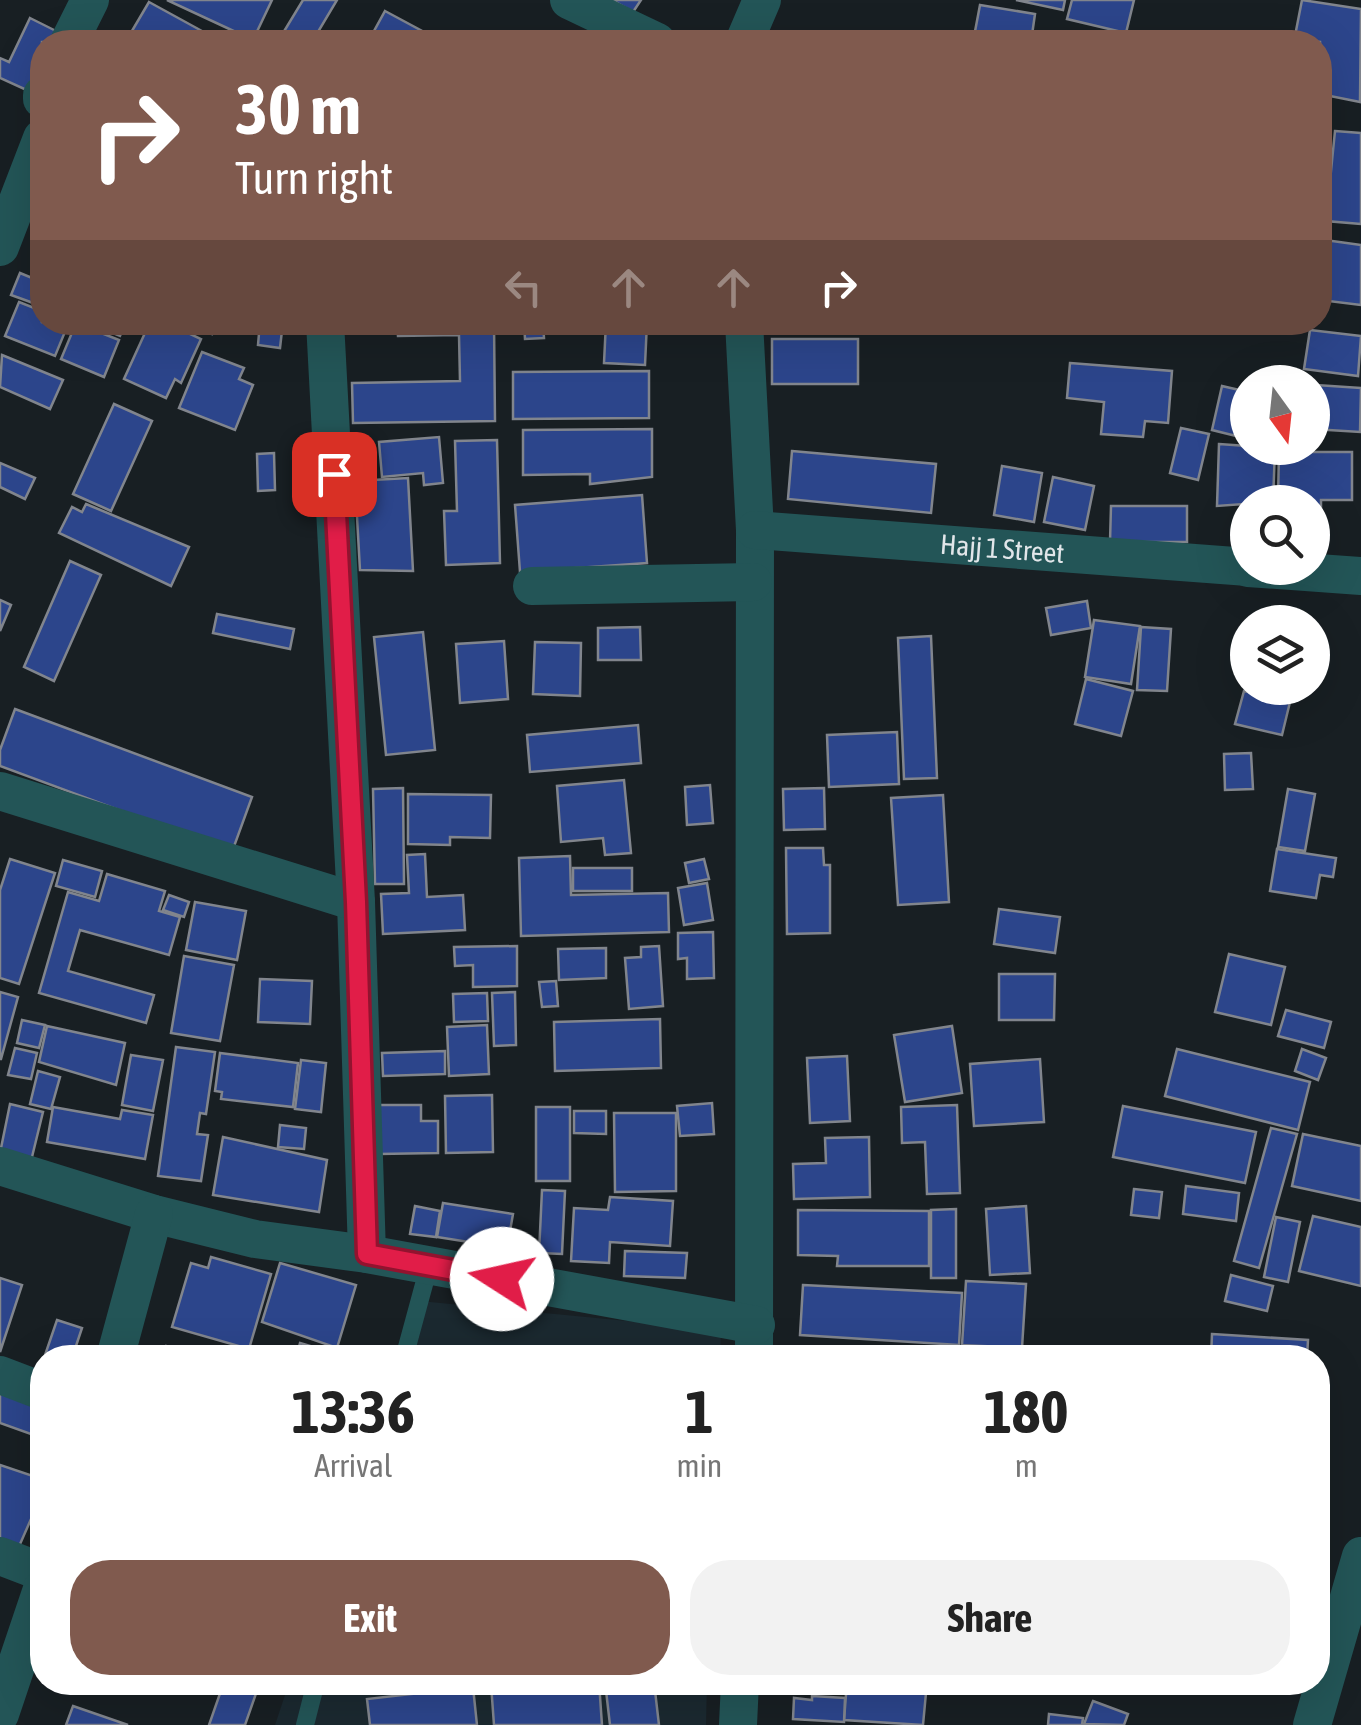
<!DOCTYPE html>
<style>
:root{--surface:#fff;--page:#f2f2f2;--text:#222;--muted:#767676;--accent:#805a4e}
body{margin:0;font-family:"Asap Condensed",sans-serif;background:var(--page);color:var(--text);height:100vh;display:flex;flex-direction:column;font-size:38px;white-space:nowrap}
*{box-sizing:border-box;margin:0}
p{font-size:32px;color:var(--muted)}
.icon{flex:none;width:55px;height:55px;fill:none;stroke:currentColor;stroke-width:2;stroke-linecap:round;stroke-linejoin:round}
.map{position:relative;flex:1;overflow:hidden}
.panel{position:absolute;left:30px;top:1345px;width:1300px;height:350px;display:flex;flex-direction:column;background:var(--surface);border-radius:40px;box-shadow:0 10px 40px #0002}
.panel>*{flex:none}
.banner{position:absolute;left:30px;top:30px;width:1302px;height:305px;border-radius:40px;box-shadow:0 10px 40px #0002;background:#805a4e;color:#fff;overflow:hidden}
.needle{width:65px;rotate:165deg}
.buttons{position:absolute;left:1230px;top:365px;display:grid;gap:20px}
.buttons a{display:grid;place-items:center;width:100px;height:100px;border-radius:50%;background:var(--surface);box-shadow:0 10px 40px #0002;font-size:50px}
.pin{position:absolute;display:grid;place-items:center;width:85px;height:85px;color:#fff;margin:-42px;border-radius:20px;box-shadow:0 5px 15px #0006}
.me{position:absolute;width:110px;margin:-55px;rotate:280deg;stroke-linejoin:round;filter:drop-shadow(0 0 8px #0008)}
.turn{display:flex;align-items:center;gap:35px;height:210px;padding:0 40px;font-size:45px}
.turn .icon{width:130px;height:130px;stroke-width:2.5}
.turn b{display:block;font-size:70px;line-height:85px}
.lanes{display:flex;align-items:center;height:95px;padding:0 40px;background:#0003;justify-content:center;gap:50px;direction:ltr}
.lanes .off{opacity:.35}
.eta{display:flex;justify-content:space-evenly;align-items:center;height:170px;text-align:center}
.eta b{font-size:60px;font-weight:700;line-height:70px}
.button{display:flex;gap:20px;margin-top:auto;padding:20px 40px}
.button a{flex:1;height:115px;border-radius:40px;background:var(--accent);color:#fff;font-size:40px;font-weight:700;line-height:115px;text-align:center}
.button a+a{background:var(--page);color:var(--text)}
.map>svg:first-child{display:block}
.built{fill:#1b2930}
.building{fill:#2c458b;stroke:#81858d;stroke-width:2.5}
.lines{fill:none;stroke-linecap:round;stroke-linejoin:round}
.service{stroke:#235557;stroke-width:18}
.minor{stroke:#235557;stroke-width:38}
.route-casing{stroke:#92132f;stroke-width:25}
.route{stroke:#e11d48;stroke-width:18}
.labels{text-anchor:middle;stroke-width:10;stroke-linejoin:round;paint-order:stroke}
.street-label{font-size:28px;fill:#e1e6e9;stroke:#0f161a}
</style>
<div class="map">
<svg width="1361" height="1725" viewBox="0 0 1361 1725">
<rect width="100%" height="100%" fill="#181f23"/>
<g class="built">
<path d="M420,1301l301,29 -1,27 -319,1z"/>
<path d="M289,1683h418l-1,42h-431z"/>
</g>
<g class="building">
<path d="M167,0h105l-19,40z"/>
<path d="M303,0h34l-25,42h-12l-17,-9z"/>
<path d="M612,0h29l-8,12z"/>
<path d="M1016,0h49l-2,10z"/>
<path d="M1072,0h62l-8,33 -59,-14z"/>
<path d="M1302,0l59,9 -1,93 -40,-8v-52l-26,-1z"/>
<path d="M149,2l73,40 -96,-1z"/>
<path d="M980,5l55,9 -4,28h-58z"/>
<path d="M385,11l39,21 -6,10h-50z"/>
<path d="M30,18l28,14 -4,10h-12v25l-11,25 -31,-14v-20l9,4z"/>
<path d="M1335,131l26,2v91l-35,-3z"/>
<path d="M1325,240l36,5v60l-41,-5z"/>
<path d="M20,273l22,9 -6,22 -25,-9z"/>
<path d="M19,302l23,9v11h27l-14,34 -50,-20z"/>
<path d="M85,322h41l-6,14z"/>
<path d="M150,322h15l36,17 -20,44 -6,-4 -9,19 -42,-19z"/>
<path d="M188,322h30l-6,12z"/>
<path d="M260,322h23l-3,26 -22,-3z"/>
<path d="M397,322h97l1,99 -142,2 -1,-40 108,-2 -1,-46 -61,1z"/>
<path d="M524,322h19l1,16 -19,1z"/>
<path d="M606,322h41l-2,43 -41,-2z"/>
<path d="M776,322h78l1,6 -79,5z"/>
<path d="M76,323l43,17 -15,37 -43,-18z"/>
<path d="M1310,330l51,6 -3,40 -54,-7z"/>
<rect x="772" y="339" width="86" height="45"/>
<path d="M202,352l42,16 -5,11 14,6 -18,45 -56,-22z"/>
<path d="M2,355l61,25 -13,29 -50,-22z"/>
<path d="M1070,363l102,8 -4,52 -23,-2 -2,16 -42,-3 3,-32 -37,-4z"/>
<path d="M649,371v47l-136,1v-47z"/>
<path d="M1316,385l45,3 -1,44 -47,-3z"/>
<path d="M1222,386l26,6 -8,45 -28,-7z"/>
<path d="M114,404l38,17 -41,90 -38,-17z"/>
<path d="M1181,428l28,6 -11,46 -28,-7z"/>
<path d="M652,429v48l-62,7v-10l-67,1v-45z"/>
<path d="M439,437l4,46 -19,2 -1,-12 -41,4 -3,-35z"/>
<path d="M497,440l3,123 -54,2 -2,-54h13l-2,-70z"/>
<path d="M1219,444l56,4 -2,54 -56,4z"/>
<path d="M792,451l144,13 -5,49 -143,-14z"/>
<path d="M1279,452h73v48h-31v27h-9v-25l-34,-3z"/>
<path d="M274,453l1,37 -17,1 -1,-37z"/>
<path d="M0,463l35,15 -10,21 -25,-12z"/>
<path d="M1002,466l40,7 -8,49 -40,-7z"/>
<path d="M1053,477l41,9 -9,44 -41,-8z"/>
<path d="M408,478l5,93 -53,-1 -5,-89z"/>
<path d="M642,495l5,68 -127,9 -5,-67z"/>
<path d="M86,504l103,43 -18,39 -112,-53 13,-26 10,5z"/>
<path d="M1111,506h76v36h-77z"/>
<path d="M70,561l31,14 -47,106 -30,-14z"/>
<path d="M0,600l11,5 -11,26z"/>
<path d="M1087,601l4,27 -40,7 -5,-27z"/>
<path d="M217,614l77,15 -4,20 -77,-16z"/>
<path d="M1094,620l46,6 -9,58 -46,-7z"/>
<path d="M640,627l1,33h-43v-32z"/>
<path d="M1141,627l30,2 -4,62 -30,-1z"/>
<path d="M423,632l12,118 -49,5 -12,-118z"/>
<path d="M931,636l6,142 -33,1 -6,-141z"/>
<path d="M504,641l4,58 -48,4 -4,-59z"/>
<path d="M535,642l46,1 -1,53 -47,-2z"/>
<path d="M1086,679l47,12 -12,45 -46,-12z"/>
<path d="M1244,691l46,11 -8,33 -47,-11z"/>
<path d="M15,709l237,88 -20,55 -232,-86v-16z"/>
<path d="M638,725l3,38 -111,9 -3,-37z"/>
<path d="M897,732l2,52 -70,3 -2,-52z"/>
<path d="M1251,753l2,36 -28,1 -1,-36z"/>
<path d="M624,780l7,73 -26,2 -2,-17 -42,4 -4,-56z"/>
<path d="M710,785l3,38 -26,2 -2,-38z"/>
<path d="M403,788l1,96h-29l-2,-95z"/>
<path d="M824,788l1,41 -41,1 -1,-41z"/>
<path d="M1288,789l27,5 -10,57 -27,-4z"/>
<path d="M408,794l83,1 -1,43 -40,-1v8l-42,-1z"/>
<path d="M943,795l6,107 -51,3 -7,-107z"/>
<path d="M786,848h37l1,17h6v68l-43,1z"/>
<path d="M1277,849l59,9 -3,19 -13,-2 -4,23 -46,-7z"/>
<path d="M425,854l2,43 36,-2 2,35 -82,4 -2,-40 28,-1 -2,-38z"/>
<path d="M570,856l1,39 97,-2 1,39 -148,4 -2,-78z"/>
<path d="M10,859l45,14 -36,111 -19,-6v-88z"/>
<path d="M704,859l5,20 -20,4 -4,-20z"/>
<path d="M63,860l39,11 -7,26 -39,-11z"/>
<rect x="573" y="868" width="59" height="23"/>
<path d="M107,874l58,17 -6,20 21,6 -11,38 -89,-25 -12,41 86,24 -8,28 -107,-30 29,-101 31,9z"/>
<path d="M707,883l6,37 -29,5 -6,-37z"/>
<path d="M169,895l20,7 -5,15 -21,-7z"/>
<path d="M195,902l51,9 -9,49 -51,-10z"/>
<path d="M999,909l61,8 -5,36 -61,-9z"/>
<path d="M713,932l1,46 -27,1v-21l-9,1v-26z"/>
<path d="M517,946v40l-44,1v-22l-18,1 -1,-19z"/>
<path d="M659,946l4,60 -34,3 -4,-51 16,-1v-10z"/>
<path d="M606,948v30l-47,2 -1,-31z"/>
<path d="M1229,954l56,13 -14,58 -56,-13z"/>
<path d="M184,956l50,9 -14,76 -49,-8z"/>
<path d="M999,974h56l-1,46h-55z"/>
<path d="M260,979l52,2 -2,43 -52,-2z"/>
<path d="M556,981l2,25 -16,1 -3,-25z"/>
<path d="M0,992l18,5 -17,62h-1z"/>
<path d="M515,992l1,53 -22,1 -2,-53z"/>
<path d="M487,993l1,28 -34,1 -1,-28z"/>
<path d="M1286,1010l45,12 -7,26 -46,-12z"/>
<path d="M660,1019l1,49 -106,3 -1,-49z"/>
<path d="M22,1020l23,5 -6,23 -22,-5z"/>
<path d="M487,1025l2,49 -40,2 -2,-49z"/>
<path d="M47,1026l78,17 -9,42 -77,-23z"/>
<path d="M952,1026l10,67 -57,9 -11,-67z"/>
<path d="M176,1047l39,5 -9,62 -6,-1 -3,21 11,1 -7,46 -43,-5z"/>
<path d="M15,1048l22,5 -6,26 -23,-4z"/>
<path d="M1177,1049l133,33 -12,48 -133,-34z"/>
<path d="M1302,1049l24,9 -8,22 -23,-9z"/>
<path d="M445,1051v23l-62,2 -1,-23z"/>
<path d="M220,1053l78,10 -5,44 -72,-8 1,-7 -7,-1z"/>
<path d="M131,1055l32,5 -10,51 -31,-6z"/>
<path d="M847,1056l3,65 -40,2 -3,-65z"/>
<path d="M1040,1059l4,63 -70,4 -4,-62z"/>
<path d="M301,1060l25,3 -5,49 -26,-3z"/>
<path d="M38,1071l22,6 -9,32 -21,-5z"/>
<path d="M492,1095l1,57 -47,1 -1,-57z"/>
<path d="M712,1103l2,31 -34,2 -3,-30z"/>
<path d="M10,1104l33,8 -12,49 -31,-8z"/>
<path d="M379,1105h42v16h17v32l-59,1z"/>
<path d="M957,1105l3,88 -33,1 -2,-52 -23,1 -1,-36z"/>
<path d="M1123,1106l133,26 -11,51 -132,-26z"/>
<path d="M53,1107l67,12 2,-9 31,5 -8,44 -98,-17z"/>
<rect x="536" y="1107" width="34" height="74"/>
<path d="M574,1111h32v23l-32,-1z"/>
<path d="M614,1113h62v78l-61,1z"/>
<path d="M280,1125l26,3 -2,21 -26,-2z"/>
<path d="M1271,1128l26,6 -38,134 -25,-7z"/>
<path d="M1303,1134l58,12v55l-69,-15z"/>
<path d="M223,1137l104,23 -8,52 -106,-17z"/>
<path d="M869,1137l1,60 -76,2 -1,-35 33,-1 -1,-25z"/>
<path d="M1186,1186l53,7 -3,28 -53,-7z"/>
<path d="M1134,1189l28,3 -3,26 -28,-3z"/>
<path d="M542,1190l23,1 -3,63 -23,-1z"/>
<path d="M610,1197l63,4 -3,45 -60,-4 -1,21 -38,-2 3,-53 34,2z"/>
<path d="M443,1203l70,11 -6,34 -70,-11z"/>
<path d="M415,1206l25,5 -4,26 -26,-3z"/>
<path d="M1026,1206l4,67 -40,2 -4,-66z"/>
<path d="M956,1209v69h-25v-68z"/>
<path d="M798,1210l131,1v55h-92l1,-10 -40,-1z"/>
<path d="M1313,1216l48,11v59l-62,-15z"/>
<path d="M1276,1217l24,5 -12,60 -24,-5z"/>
<path d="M625,1251l62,2 -2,25 -61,-2z"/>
<path d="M211,1257l60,17 -22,75 -77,-22 19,-64 17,5z"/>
<path d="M280,1263l76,22 -19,63 -75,-26z"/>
<path d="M1231,1275l42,11 -6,25 -42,-10z"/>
<path d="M0,1278l22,7 -22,67z"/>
<path d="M966,1281l60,3 -4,64 -60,-3z"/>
<path d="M803,1285l159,8 -3,52 -159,-10z"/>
<path d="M57,1320l25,8 -10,30h-28z"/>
<path d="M1212,1334l96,6 -1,18h-96z"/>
<path d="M300,1343l30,9 -1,6h-33z"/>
<path d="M166,1346l33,12h-38z"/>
<path d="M0,1384l42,15v39l-42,-15z"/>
<path d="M0,1465l36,12 -4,13 10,4 -25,57 -17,-6z"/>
<path d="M224,1682h36l-15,43h-36z"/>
<path d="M365,1682h38l-37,6z"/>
<path d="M599,1682l3,43h-108l-3,-41z"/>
<path d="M605,1682h49l5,43h-49z"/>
<path d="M792,1682h50v11l-50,-1z"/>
<path d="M847,1682h80l-4,43 -79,-5z"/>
<path d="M473,1687l4,38h-107l-3,-26z"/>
<path d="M812,1696l33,2 -1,24 -51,-3 1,-21 18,2z"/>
<path d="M1093,1701l35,13 -4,11 -40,-1z"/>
<path d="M73,1706l55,19h-62z"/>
<path d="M1049,1714l34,4 -1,7h-34z"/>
</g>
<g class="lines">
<g class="service">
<path d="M404,1358l25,-92"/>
<path d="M305,1725l11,-43"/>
</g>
<g class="minor">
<path d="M569,0l88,42"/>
<path d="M69,42l21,-42"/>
<path d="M744,42l18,-42"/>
<path d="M42,95v4"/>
<path d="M0,247l42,-109"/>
<path d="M325,322l31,580 11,352"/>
<path d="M744,322l11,208 -1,828"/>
<path id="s1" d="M755,530l493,37"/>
<path d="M1248,568l113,8"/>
<path d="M532,586l221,-4"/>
<path d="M0,791l356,111"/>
<path d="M0,1166l154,48 101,25 112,15 389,71"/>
<path d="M115,1358l39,-144"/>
<path d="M0,1375l42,16"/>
<path d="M0,1556l42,16"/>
<path d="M0,1714l42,-125"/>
<path d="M738,1725l2,-43"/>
<path d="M1312,1725l49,-169"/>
</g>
</g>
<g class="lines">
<g class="route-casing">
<path id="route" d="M334,474l22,428 11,352 135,25"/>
</g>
<use href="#route" class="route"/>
</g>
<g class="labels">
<g class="street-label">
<text dy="10" stroke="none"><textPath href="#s1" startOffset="248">Hajj 1 Street</textPath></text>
</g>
</g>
</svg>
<div class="buttons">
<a><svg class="needle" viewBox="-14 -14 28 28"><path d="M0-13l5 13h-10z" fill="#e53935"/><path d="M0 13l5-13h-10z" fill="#767676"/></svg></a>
<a><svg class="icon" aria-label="search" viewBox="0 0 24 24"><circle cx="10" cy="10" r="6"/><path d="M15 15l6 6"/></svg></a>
<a><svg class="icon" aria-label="layers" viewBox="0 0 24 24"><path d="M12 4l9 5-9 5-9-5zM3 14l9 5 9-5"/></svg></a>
</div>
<div class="pin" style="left:334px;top:474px;background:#d93025"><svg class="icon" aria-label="arrive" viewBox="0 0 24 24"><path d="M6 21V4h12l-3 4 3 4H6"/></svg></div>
<svg class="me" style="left:502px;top:1279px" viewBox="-20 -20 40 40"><circle r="19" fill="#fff"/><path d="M0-13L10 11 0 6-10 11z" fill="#e11d48"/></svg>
<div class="banner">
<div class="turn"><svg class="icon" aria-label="right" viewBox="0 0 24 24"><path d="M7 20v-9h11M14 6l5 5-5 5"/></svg><div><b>30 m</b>Turn right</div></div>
<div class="lanes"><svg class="icon off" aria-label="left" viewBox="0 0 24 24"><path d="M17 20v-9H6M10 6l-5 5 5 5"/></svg><svg class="icon off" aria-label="ahead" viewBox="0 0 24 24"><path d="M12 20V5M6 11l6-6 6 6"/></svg><svg class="icon off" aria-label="ahead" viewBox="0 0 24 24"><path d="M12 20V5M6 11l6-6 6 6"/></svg><svg class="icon" aria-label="right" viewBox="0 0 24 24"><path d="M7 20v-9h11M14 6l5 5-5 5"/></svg></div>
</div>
<section class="panel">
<div class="eta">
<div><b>13:36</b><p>Arrival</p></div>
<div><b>1</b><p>min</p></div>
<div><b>180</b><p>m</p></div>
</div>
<div class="button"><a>Exit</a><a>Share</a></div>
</section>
</div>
